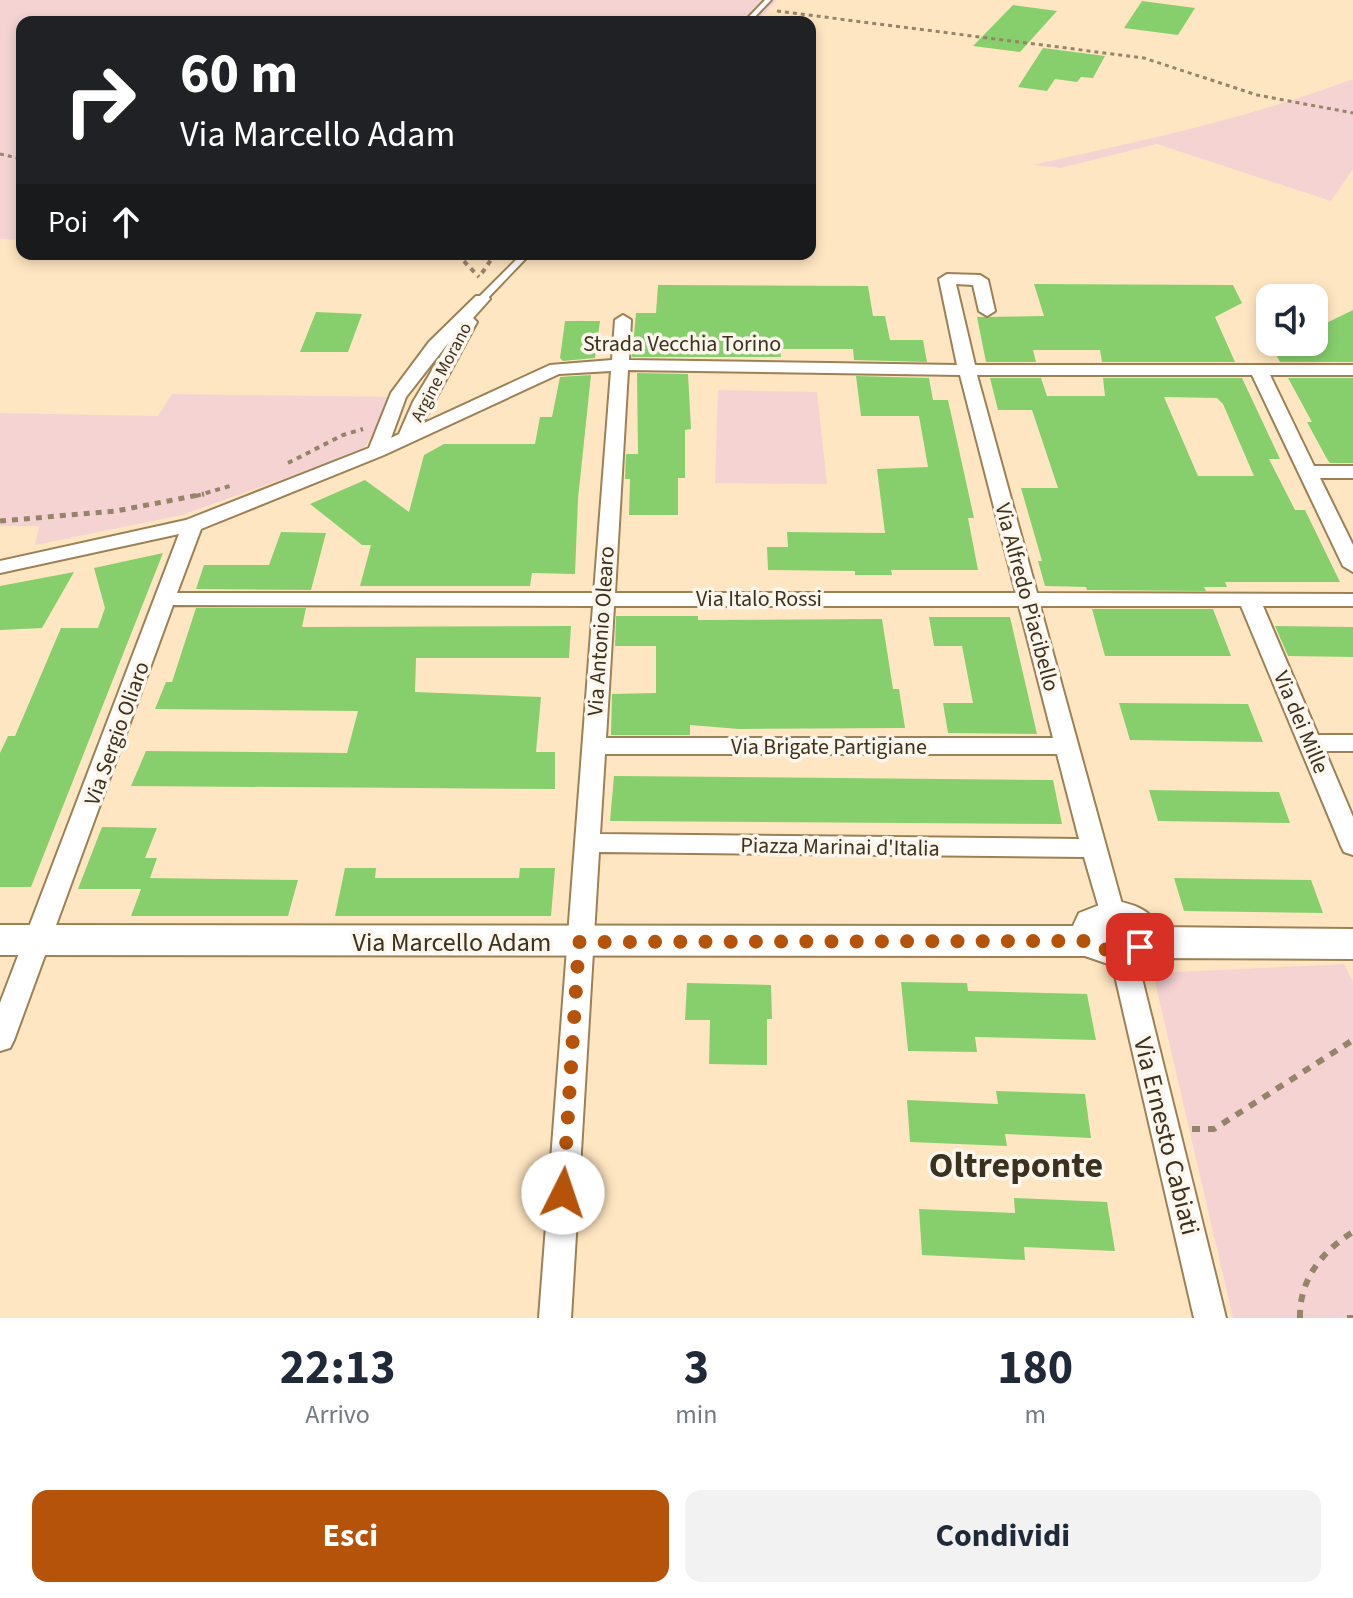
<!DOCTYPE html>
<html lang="it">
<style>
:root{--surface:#fff;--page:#f2f2f3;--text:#1f2937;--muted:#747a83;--accent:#b45309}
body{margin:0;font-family:"Source Sans 3",sans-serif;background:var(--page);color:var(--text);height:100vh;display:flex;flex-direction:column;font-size:30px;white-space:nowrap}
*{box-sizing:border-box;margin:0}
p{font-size:26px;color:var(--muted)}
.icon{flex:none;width:44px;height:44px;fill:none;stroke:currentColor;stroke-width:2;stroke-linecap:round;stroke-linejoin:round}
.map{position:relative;height:1318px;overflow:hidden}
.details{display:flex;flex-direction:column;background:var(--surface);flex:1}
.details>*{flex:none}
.guide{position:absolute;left:16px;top:16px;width:800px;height:244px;border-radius:16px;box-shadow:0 4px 12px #0003;background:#202124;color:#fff;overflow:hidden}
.fabs{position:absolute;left:1256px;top:284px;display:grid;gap:16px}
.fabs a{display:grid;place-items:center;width:72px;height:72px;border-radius:16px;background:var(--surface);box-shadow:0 4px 12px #0003;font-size:40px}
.pin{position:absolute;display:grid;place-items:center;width:68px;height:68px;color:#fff;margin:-34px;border-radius:16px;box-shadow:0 4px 12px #0006}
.me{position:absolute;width:88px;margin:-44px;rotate:4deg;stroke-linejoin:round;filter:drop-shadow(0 0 6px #0008)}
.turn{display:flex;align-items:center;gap:28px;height:168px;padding:0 32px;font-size:36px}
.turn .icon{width:104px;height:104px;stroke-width:2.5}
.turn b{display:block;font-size:56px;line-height:68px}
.then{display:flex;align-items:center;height:76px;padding:0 32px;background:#0003;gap:16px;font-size:30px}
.eta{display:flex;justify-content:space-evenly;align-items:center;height:136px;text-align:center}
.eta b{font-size:48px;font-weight:700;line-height:56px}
.action{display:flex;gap:16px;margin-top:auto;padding:16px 32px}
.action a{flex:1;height:92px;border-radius:16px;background:var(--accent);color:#fff;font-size:32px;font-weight:700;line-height:92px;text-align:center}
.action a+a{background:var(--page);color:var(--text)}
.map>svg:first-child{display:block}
.green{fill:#f5d3d3}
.building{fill:#86cf6c;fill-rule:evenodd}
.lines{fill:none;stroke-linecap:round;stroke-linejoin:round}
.service-casing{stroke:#9c8156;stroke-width:4}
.minor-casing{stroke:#9c8156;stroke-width:4}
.primary-casing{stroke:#9c8156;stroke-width:4}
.path-far3{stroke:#96846a;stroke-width:3;stroke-dasharray:4 4;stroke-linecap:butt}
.path-far2{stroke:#96846a;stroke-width:4;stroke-dasharray:5 5;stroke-linecap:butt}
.path-far1{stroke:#96846a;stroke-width:5;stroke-dasharray:6 6;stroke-linecap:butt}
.path{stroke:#96846a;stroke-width:6;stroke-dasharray:8 8;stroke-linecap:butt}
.service{fill:#fff;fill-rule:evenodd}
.minor{fill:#fff;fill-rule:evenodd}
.primary{fill:#fff;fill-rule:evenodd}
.route{stroke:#b45309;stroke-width:14;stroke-dasharray:0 25.2}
.labels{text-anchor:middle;stroke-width:7;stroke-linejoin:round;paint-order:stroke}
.far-street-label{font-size:18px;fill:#3c301e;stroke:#fcf6ed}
.street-label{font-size:22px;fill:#3c301e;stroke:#fcf6ed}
.near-street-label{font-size:26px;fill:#3c301e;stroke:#fcf6ed}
.near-district-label{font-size:36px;font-weight:bold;fill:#3c301e;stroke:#fcf6ed}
</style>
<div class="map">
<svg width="1353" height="1318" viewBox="0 0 1353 1318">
<rect width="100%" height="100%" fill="#ffe6c2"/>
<g class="green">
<path d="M0,0h777l-20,22h-735v218l-22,-1z"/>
<path d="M1353,79v90l-22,32 -174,-57 -96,24 -29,-3c111,-24 214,-46 321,-86z"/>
<path d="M718,390l99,2 10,92 -112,-1z"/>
<path d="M172,394l223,3 -32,53 -181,65 -147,30 4,-19h-39v-113l158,3z"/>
<path d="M1344,964l9,18v336h-120l-80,-345z"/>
</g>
<g class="building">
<path d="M1142,1l53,7 -17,27 -54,-7z"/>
<path d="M1013,5l44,6 -37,41 -47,-6z"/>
<path d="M1043,48l62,8 -12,22 -12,-1 -4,5 -22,-3 -8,12 -29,-4z"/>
<path d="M1034,284l199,1 9,18 -27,14 20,45h-133l-2,-12h-67l3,12h-50l-9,-45 67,-1z"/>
<path d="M658,285l210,1 5,30h12l5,24h33l4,22 -73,-2 -1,-11h-73l1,8h-149l4,-44h20z"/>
<path d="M1353,310v52h-73l-7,-13 15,-7h26v-13z"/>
<path d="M316,312l46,2 -14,38h-48z"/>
<path d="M565,321h35l-5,37 -32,3 -3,-3z"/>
<path d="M637,373l51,1 3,55 -6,1v48h-7v37h-49l1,-36h-5l1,-25h12z"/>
<path d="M591,375l-13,124 -3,75 -43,-1 -2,13h-170l11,-41h-9l-52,-41 55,-24 44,32 15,-57 20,-11h91l5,-27h12l8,-40z"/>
<path d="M856,376l73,2 4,22h15l26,118h-6l10,52h-87l1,5h-37v-4l-87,-1 -1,-23h21l-1,-15 98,1 -8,-64 51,-2 -9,-51h-58z"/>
<path d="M990,378h51l6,18h58l-2,-18h139l38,81h-11l26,51h10l35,72h-115l2,5h-23l2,4 -119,-1 -1,-3 -41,-1 -7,-25h4l-21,-73h37l-26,-78h-34zM1164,397l53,1 6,6 31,72h-56z"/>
<path d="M1288,378h65v85h-23l-3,-4 -20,-37h5z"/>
<path d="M281,532l45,1 -15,57 -115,-1 8,-24h65z"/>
<path d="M163,553l-132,334h-31v-134l8,-17h7l46,-108h37l7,-20 -11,-40z"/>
<path d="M74,572l-32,56 -42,2v-44z"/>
<path d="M196,608h110l-4,19 269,-1 -2,32h-153l-1,34 126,5 -5,55h19v37l-424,-3 15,-35 201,2 11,-42 -203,-2 11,-27h6z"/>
<path d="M1092,609h121l18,47h-126z"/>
<path d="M616,616h82v4l184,-1 11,70h6l6,39 -166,1 -49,-4v10h-79l1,-41 44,-1v-47h-41z"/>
<path d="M929,617h81l27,117 -89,-1 -5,-30h30l-11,-57h-28z"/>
<path d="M1275,626l78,1v30l-65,-1z"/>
<path d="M1119,703l129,1 15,38 -133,-2z"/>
<path d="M614,776l439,4 9,44 -452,-3z"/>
<path d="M1149,790l130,2 11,31 -132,-2z"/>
<path d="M102,827l55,1 -12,30h12l-7,20 148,2 -10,36h-157l10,-27h-63z"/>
<path d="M345,868h31l-1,10h144l1,-10h35l-4,48h-216z"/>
<path d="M1174,878l137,2 12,33 -139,-2z"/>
<path d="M901,982l66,1 1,8 119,3 9,46 -121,-3 2,15 -69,-1z"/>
<path d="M687,983l84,2 1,34h-5v46l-58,-1 1,-44h-25z"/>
<path d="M996,1091l89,3 6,44 -86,-4 2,12 -97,-4 -3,-42 91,4z"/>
<path d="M1014,1198l93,4 8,49 -91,-4 1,13 -103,-5 -3,-46 96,4z"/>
</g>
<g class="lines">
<g class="service-casing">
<g id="service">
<path d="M765,0h6l-21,22h-6z"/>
<path d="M522,254h8l-45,47h-6v-4z"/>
</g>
</g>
<g class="minor-casing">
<g id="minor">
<path d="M947,274l33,1 8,5 7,31 -8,5 -8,-5 -6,-26 -17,-1 19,81h378v10h-83l44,91h39v12h-33l33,67v27l-10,-6 -91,-191h-275l60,218 316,1v12h-90l55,129h35v16h-28l28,66v38l-9,-3 -3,-6 -100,-240h-201l85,309 -4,7 -9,3 -9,-3 -19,-65 -485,-5 -28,466h-32l54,-712 -420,-1 -159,435 -4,8 -10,3v-48l179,-469 -179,39v-12l186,-41 183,-72 22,-55 38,-51 47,-46h12l2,3 -17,19 4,4 -55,102 128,-59 62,-5 3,-40 8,-5 8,5 -2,40 328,5 -18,-86zM449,342l-36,60 -14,32 -8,4 15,-41zM628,370l332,5 56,218h-401zM611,371l-17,222h-417l24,-64 183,-74 175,-81zM614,606h405l34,132h-447zM605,754h452l22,85 -479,-5z"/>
<path d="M1123,944l9,3 4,7 90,364h-32l-84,-364 4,-7z"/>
</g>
</g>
<g class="primary-casing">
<path id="primary" d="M1112,900c20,4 37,8 47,27l194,2v30l-200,-1 -33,10 -35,-12 -1085,-1v-30l1073,1 6,-13zM1116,931l6,6 -9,-3z"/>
</g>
<g class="path-far3">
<path d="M777,11l367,47 113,37 96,18"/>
<path d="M0,154l22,5"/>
</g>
<g class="path-far2">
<path d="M457,254l22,23"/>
<path d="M482,273l13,-19"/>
<path d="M288,463l55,-28 20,-6"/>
<path d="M196,496l34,-10"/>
</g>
<path class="path-far1" d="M0,521l116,-10 88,-17"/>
<g class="path">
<path d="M1192,1129h22l139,-89"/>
<path d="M1300,1318c-1,-38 22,-67 53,-86"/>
<path d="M1347,1318h6"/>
</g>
<use href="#service" class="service"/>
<use href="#minor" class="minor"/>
<use href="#primary" class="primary"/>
</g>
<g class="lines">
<path class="route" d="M563,1193l16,-251 516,-1c13,14 30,17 45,6"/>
</g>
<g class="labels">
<g class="far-street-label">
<text transform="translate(441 372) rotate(-62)" y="6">Argine Morano</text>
</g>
<g class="street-label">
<text x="682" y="351">Strada Vecchia Torino</text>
<text transform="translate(1028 597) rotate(75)" y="8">Via Alfredo Piacibello</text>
<text x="759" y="606">Via Italo Rossi</text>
<text transform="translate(600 631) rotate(-86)" y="8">Via Antonio Olearo</text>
<text transform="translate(1302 722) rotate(67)" y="8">Via dei Mille</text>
<text transform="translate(116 733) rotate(-70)" y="8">Via Sergio Oliaro</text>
<text x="829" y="754">Via Brigate Partigiane</text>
<text transform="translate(840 846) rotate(1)" y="8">Piazza Marinai d'Italia</text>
</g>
<g class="near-street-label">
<text x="452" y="951">Via Marcello Adam</text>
<text transform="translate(1167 1136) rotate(76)" y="9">Via Ernesto Cabiati</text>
</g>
<g class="near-district-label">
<text x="1016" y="1177">Oltreponte</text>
</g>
</g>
</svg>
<div class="fabs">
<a><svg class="icon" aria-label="sound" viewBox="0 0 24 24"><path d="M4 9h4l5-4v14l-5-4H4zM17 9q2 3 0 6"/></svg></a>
</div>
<div class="pin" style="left:1140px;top:947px;background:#d93025"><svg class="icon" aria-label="arrive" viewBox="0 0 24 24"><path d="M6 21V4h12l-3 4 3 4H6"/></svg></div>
<svg class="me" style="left:563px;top:1193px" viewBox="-20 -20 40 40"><circle r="19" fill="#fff"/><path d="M0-13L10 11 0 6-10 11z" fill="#b45309"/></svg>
<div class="guide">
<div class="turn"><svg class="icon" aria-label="right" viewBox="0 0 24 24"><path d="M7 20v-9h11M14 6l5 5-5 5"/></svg><div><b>60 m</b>Via Marcello Adam</div></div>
<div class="then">Poi<svg class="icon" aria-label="ahead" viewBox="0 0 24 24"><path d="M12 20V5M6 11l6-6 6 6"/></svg></div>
</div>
</div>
<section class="details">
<div class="eta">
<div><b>22:13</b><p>Arrivo</p></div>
<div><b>3</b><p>min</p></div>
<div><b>180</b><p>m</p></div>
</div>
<div class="action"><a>Esci</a><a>Condividi</a></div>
</section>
